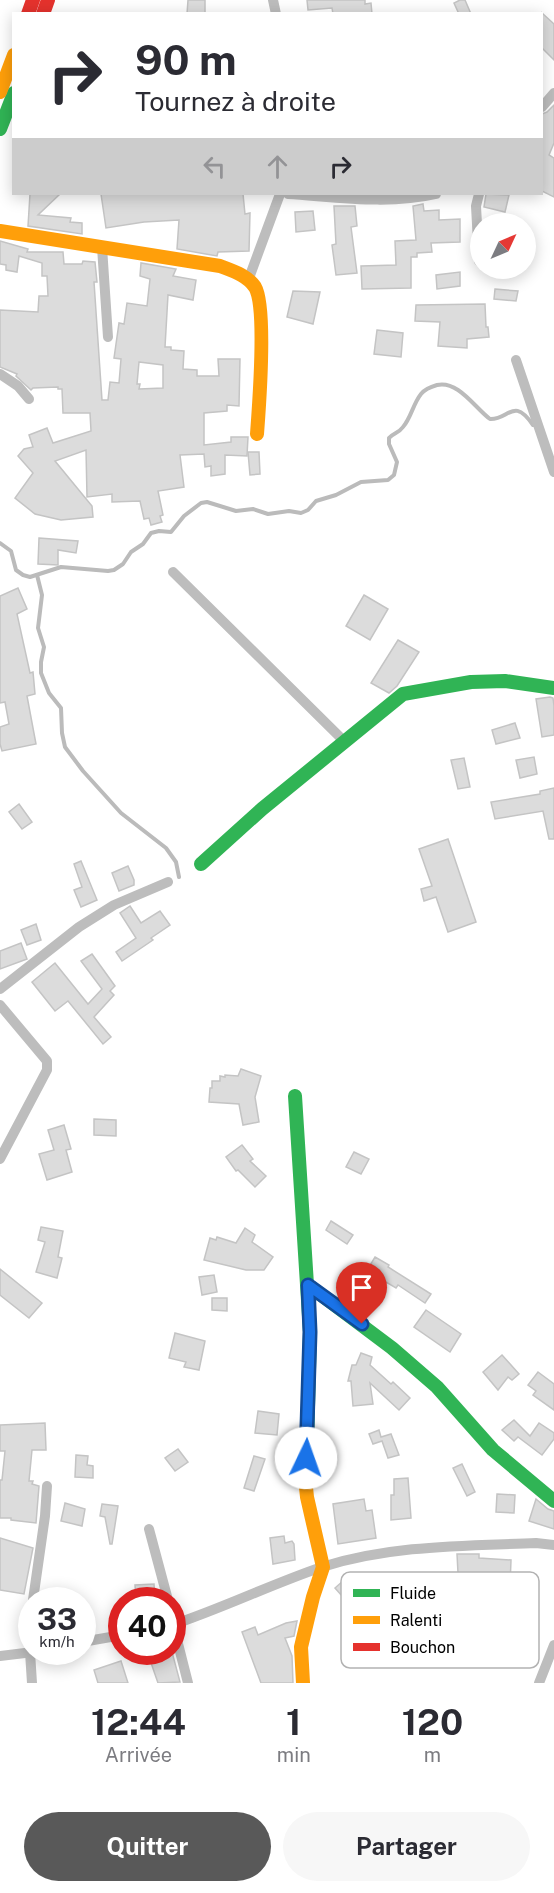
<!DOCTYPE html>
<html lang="fr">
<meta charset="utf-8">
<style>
:root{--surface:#fff;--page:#f7f7f7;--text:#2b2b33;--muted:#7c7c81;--accent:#595959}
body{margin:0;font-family:"Public Sans",sans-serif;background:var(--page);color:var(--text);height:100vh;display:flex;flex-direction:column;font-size:22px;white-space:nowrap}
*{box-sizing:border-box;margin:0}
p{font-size:20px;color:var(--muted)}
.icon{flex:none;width:33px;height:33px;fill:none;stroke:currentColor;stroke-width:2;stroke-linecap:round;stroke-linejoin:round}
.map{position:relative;height:1683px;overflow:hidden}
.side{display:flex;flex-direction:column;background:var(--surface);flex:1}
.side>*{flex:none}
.banner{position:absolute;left:12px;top:12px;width:531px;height:183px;border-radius:0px;box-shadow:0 3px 15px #0003;background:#fff;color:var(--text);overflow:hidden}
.needle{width:39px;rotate:46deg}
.buttons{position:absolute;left:470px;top:213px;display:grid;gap:12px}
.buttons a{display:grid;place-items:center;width:66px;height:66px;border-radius:50%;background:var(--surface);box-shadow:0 3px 15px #0003;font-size:30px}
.speed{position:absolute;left:18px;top:1587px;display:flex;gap:12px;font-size:30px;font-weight:700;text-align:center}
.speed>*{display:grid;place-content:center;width:78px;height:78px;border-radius:50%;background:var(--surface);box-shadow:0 3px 15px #0003;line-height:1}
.speed small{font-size:15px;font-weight:400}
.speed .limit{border:9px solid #d22;background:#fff;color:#111}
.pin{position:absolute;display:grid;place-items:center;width:51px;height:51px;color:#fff;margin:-62px -26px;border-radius:50% 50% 50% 0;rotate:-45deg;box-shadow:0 0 6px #0007}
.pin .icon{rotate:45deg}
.me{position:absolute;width:66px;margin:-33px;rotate:3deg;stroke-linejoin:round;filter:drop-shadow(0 0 4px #0008)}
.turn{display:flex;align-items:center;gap:21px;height:126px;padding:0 24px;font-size:27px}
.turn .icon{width:78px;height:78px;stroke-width:2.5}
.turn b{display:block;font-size:42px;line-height:51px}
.lanes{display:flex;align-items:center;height:57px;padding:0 24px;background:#0003;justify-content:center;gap:30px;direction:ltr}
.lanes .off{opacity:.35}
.eta{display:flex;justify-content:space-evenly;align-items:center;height:102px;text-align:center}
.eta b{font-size:36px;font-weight:700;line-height:42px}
.button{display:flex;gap:12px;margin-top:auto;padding:12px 24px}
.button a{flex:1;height:69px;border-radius:36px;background:var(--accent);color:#fff;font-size:24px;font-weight:700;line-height:69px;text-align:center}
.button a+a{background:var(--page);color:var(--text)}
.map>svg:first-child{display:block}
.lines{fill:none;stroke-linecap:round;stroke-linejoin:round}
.stream{stroke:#bbb;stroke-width:4}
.building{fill:#dcdcdc;stroke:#c4c4c4;stroke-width:1.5;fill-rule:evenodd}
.street{stroke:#bdbdbd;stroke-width:10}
.fast{stroke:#30b455;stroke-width:14}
.slow{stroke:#ff9f0a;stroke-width:14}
.jam{stroke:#e5322d;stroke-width:14}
.route-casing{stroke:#114b97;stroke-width:15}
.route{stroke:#1a73e8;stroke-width:10}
.key{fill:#fff;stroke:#b2b2b2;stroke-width:1.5}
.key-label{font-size:16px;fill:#000}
</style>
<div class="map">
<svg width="554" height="1683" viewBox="0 0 554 1683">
<rect width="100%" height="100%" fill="#fff"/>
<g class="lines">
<g class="stream">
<path d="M0,543l11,8 5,19 7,5 7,2 31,-10 47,4 6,-1 9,-6 8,-12 12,-8 8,-11 8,-2 12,1 13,-16 17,-13 6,-1 29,9 17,-2 15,5 21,-3 12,2 7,-3 8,-9 20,-6 25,-13 27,-2 6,-5 3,-13 -8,-18v-6c4,-5 10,-5 14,-11 8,-9 10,-23 18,-33 4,-5 9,-7 16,-9 21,-5 38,23 53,34 19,1 23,-23 43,6"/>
<path d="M37,575l5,20 -4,33 6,19 -3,15v11l8,20 12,15 1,25 3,14 18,24 38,42 45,35 10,14 3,15"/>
</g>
</g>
<g class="building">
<path d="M188,0h17v14h-18z"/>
<path d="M307,0h58v4l6,-1 1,11h-39l-1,-6 -24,2z"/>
<path d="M460,0h5l6,14h-12l-5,-11z"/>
<path d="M542,13l12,11v36l-12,-12z"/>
<path d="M554,105v38l-5,12 5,3v39l-12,-6v-77l5,-2z"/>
<path d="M30,194h30l-22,21 33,3 -1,4 12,1v11l-54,-8z"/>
<path d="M101,194h142l2,20 5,-1 -1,38 -31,1 -1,4 -40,-7 2,-29 -35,2 -38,6z"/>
<path d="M486,194l23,1 -4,17 -21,-5z"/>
<path d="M423,204l1,7 15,-1v10l21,-1v23l-29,1 1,9 -15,1v4h-6v31l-49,1 -1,-23 35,-1 -1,-24 21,-1 -3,-34z"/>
<path d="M334,206h21l2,20 -6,1 6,46 -21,2 -4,-30 4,-1z"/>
<path d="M313,211l2,19 -19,2 -1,-20z"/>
<path d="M0,241l28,8 -1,3h36l1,12h18l1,-3 12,1 2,20h-3l8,118h6l2,-18 9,1 2,-24 -7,-1 5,-35 5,1 3,-21 20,3 3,-27 -10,-3 1,-13 35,6 -3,7 23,4 -3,20 -25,-5 -3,52h6v3l13,1 -1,18 14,1v6h22l-1,-17h22l-1,47 -12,-1v6l-23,2v32l27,-3v-5h17l-1,19 -22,-1v19l-14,2v-10l-6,1 -1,-13 -24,1 4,32 -26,4 5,24 -3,1 2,6 -11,3 -2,-7 -5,1 -4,-18 -28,1v-8l-25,3 -1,-47 -31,11 37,45 1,11 -32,3 -26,-6 -20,-16 18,-25 -15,-17 6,-7 9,-2 -4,-12 18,-7 6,15 38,-12 -1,-18h-27l-1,-24h-4v-2l-25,1 -2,2 -15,-14 1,-2 -17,-7v-57l38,2 1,-16h9l-1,-20h-5v-13l-23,-7 -2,16 -11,-2v-5l-6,-1zM139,362l24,3v23l-24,1 1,-5h-3z"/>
<path d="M460,272v14l-23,3 -1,-14z"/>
<path d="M495,289l23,2 -2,10 -22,-2z"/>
<path d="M293,291l27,1 -7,32 -26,-7z"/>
<path d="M485,304l1,23h2l1,10 -22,2v9l-29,-2 2,-24 -25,-1 1,-16z"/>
<path d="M377,330l26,3 -2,24 -27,-3z"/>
<path d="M248,452h11l1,22 -10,1z"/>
<path d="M39,538l39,3 -2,12 -18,-3v15l-20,-1z"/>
<path d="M18,588l9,21 -10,5 13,59 3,-1 2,22 -8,2 9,48 -34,7 -2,-7v-17l9,-3 -4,-22 -5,1v-107z"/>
<path d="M364,595l24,14 -18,31 -24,-14z"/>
<path d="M398,640l21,12 -22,34 -8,7 -18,-10z"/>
<path d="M550,697l3,1 1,8v29l-12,2 -6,-38z"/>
<path d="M515,723l5,15 -24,6 -4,-14z"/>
<path d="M534,757l3,17 -17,4 -4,-18z"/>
<path d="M464,758l6,29 -12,2 -7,-29z"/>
<path d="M554,788v51h-5l-6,-28 -48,8 -4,-17 49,-8v-3z"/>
<path d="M19,804l13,18 -10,7 -13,-17z"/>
<path d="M448,839l28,83 -28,10 -12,-35 -12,4 -3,-12 11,-3 -13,-37z"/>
<path d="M81,861l16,39 -16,7 -7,-17 8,-3 -8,-23z"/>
<path d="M128,866l6,14v5l-15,6 -7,-18z"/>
<path d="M130,906l11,17 19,-12 10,14 -19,13 2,2 -31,21 -6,-9 20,-14 -16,-25z"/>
<path d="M36,924l5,16 -14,5 -6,-15z"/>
<path d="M21,943l6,16 -27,10v-18z"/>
<path d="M92,954l23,32 -5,5 4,4 -20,22 17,20 -8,7 -35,-43 -13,10 -23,-29 23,-19 33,41 14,-15 -21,-28z"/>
<path d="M241,1069l20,7 -6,21 4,25 -16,3 -4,-21 -30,-2 1,-14h2v-7h8v-5l5,1v-2l13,1z"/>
<path d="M94,1119l22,1v16l-22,-1z"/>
<path d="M64,1125l7,24 -5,1 6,22 -25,8 -8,-26 15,-4 -6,-20z"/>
<path d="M242,1145l11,14 -3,2 16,15 -11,11 -17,-17 -2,1 -10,-14z"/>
<path d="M354,1152l15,7 -8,15 -15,-7z"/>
<path d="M331,1221l22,14 -6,9 -21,-14z"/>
<path d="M41,1227l22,4 -5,26 4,1 -5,20 -21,-6 9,-30 -7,-2z"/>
<path d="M245,1228l10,7 -3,7 21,15 -9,13h-18l-42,-10 6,-22 6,2 1,-3 19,6z"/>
<path d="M375,1257l14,8 -1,2 43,27 -6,9 -27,-18 -2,3 -17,-10 1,-3 -11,-8z"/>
<path d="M0,1269l42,34 -13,15 -29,-23z"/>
<path d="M214,1275l3,17 -15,3 -3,-18z"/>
<path d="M212,1298h15v13l-15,-1z"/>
<path d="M426,1310l35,24 -11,18 -36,-25z"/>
<path d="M175,1333l30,8 -6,29 -15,-3 2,-5 -17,-4z"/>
<path d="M361,1353l11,4 -2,8 21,19 2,-2 17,16 -11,12 -29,-27 3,21 -20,2 -2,-25h-3l4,-16h4z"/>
<path d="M502,1355l17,19 -7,6 -4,-3 -10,13 -15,-18z"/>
<path d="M538,1372l16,12v26l-21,-15 3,-4 -8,-6z"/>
<path d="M258,1411l21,3 -2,21 -22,-2z"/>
<path d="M514,1420l16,16 9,-13 15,10v6l-12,16 -24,-18 -4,4 -12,-11z"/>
<path d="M45,1423l1,27h-14l-3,31h4l-1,3 7,2 -3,37 -25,-3v-2h-11v-38h2l3,-29h-5v-26z"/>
<path d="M379,1430l2,7 10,-3 8,21 -11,3 -6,-17 -9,3 -4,-10z"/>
<path d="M178,1449l10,13 -13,9 -10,-13z"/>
<path d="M76,1455l12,1 -1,9 6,1v12l-18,-1z"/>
<path d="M254,1456l11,3 -11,32 -10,-3z"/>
<path d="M462,1464l13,28 -8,4 -14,-28z"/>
<path d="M408,1478l3,40 -20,2v-25h3v-16z"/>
<path d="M497,1494l18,1 -1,18 -18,-1z"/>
<path d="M364,1499l2,12 6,-1 4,28 -38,6 -5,-40z"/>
<path d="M536,1499l12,10 6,2v18l-25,-8z"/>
<path d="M65,1503l20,6 -3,17 -21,-5z"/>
<path d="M102,1504l16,2 -6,38h-2l-5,-27 -5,-1z"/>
<path d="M284,1536l1,7 7,-2 2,3 1,16 -22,4 -3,-26z"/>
<path d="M0,1538l33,10 -9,46 -24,-4z"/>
<path d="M457,1554h22v4l32,2 -1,27 -23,-2v-5l-21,1 -1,-8h-7z"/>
<path d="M352,1573l7,8 -17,15 -7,-8z"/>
<path d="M154,1584l1,16h-19l-1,-15z"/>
<path d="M297,1621l-3,15 -9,2 7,18 1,27h-32l-19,-51 13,-5 3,8 28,-12z"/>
<path d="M157,1652h15l8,30 -22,1 -9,-26 9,-3z"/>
<path d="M121,1661l7,22h-30l-4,-13z"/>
</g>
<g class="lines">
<g class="street">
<path d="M273,0l3,14"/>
<path d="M542,107l12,-14"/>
<path d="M288,194c48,3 101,11 148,0"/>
<path d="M102,247l6,90"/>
<path d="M479,261l-3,-55 3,-12"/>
<path d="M249,278l31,-84"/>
<path d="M516,360l38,112"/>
<path d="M0,374l18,12 11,13"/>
<path d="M173,572l171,169"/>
<path d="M0,989l79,-62 35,-22 54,-23"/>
<path d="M0,1005l47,56v9l-47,89"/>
<path d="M149,1529l19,71"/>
<path d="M33,1600l12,-84 2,-30"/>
<path d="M172,1620l16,63"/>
<path d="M172,1625c51,-17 100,-41 150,-58 69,-22 143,-21 214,-24l18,2"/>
<path d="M32,1630l-2,22 2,31"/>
<path d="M82,1642l40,-7"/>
<path d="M0,1656l33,-4"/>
<path d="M539,1683l15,-38"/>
</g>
<g class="fast">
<path d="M0,129l14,-36"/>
<path d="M201,864l61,-55 141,-115 68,-12 34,-1 49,7"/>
<path d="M295,1096l15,236 -3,112"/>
<path d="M308,1285l84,63 45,39 56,63 61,51"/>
</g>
<g class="slow">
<path d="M0,92l14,-37"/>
<path d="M0,231l220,35c13,5 27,9 35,21 12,20 4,120 2,147"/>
<path d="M303,1683l-2,-36 12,-50 10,-30 -16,-70 -2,-19 2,-34"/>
</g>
<g class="jam">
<path d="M28,14l5,-14"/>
<path d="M43,14l5,-14"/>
</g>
</g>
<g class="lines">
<g class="route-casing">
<path id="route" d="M306,1458l4,-126 -2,-47 54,39"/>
</g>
<use href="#route" class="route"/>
</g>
<rect x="341" y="1572" width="198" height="96" rx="9" class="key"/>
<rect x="353" y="1589" width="27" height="8" fill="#30b455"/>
<rect x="353" y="1616" width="27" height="8" fill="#ff9f0a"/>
<rect x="353" y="1643" width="27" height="8" fill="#e5322d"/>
<g class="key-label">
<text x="390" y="1599">Fluide</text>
<text x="390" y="1626">Ralenti</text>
<text x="390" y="1653">Bouchon</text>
</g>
</svg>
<div class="buttons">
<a><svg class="needle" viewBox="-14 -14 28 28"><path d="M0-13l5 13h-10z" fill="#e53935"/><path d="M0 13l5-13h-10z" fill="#7c7c81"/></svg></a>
</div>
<div class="speed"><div>33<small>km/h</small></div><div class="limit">40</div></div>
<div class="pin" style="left:362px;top:1324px;background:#d93025"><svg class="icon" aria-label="arrive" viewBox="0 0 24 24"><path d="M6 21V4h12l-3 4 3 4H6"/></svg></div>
<svg class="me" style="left:306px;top:1458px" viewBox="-20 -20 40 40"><circle r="19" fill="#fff"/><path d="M0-13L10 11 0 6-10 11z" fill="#1a73e8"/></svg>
<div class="banner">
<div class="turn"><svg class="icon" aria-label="right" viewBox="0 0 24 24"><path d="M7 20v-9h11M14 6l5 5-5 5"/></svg><div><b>90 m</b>Tournez à droite</div></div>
<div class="lanes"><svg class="icon off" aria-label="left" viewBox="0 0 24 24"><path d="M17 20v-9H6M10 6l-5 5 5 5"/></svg><svg class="icon off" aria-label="ahead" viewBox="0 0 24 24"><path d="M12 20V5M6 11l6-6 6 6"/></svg><svg class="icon" aria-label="right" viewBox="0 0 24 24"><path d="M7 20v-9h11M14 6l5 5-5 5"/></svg></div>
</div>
</div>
<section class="side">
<div class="eta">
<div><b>12:44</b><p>Arrivée</p></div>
<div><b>1</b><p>min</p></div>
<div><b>120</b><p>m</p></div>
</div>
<div class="button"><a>Quitter</a><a>Partager</a></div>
</section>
